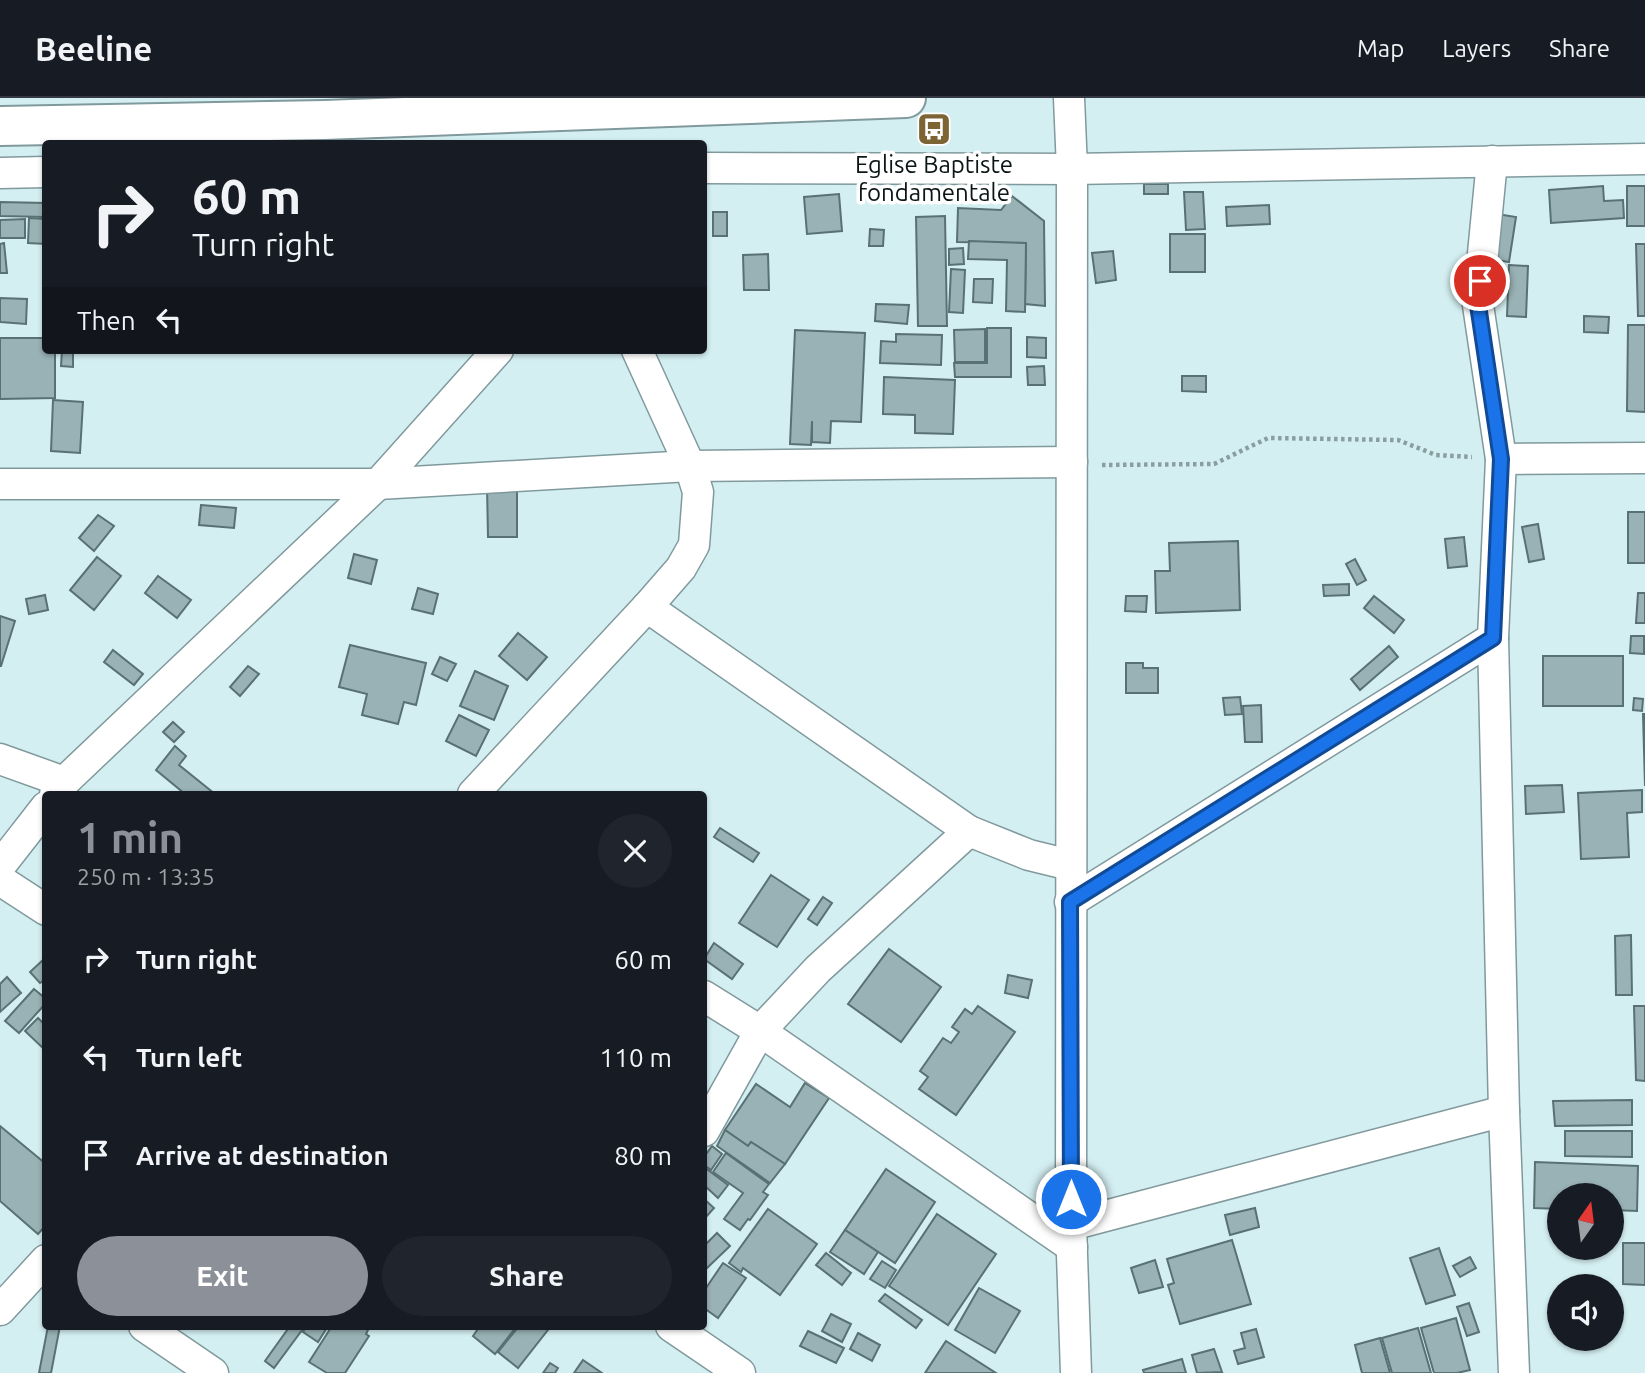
<!DOCTYPE html>
<meta charset="utf-8">
<style>
:root{--surface:#171b24;--page:#20242c;--text:#f1f3f6;--muted:#9ea1a6;--line:#363941;--accent:#8c9099}
body{margin:0;font-family:Ubuntu,sans-serif;background:var(--page);color:var(--text);height:100vh;display:flex;flex-direction:column;font-size:26px;white-space:nowrap}
*{box-sizing:border-box;margin:0}
p{font-size:23px;color:var(--muted)}
.icon{flex:none;width:38px;height:38px;fill:none;stroke:currentColor;stroke-width:2;stroke-linecap:round;stroke-linejoin:round}
.map{position:relative;flex:1;overflow:hidden}
.details{position:absolute;left:42px;top:693px;width:665px;height:539px;display:flex;flex-direction:column;background:var(--surface);border-radius:7px;box-shadow:0 2px 5px #0004}
.details>*{flex:none}
.guide{position:absolute;left:42px;top:42px;width:665px;height:214px;border-radius:7px;box-shadow:0 2px 5px #0004;background:#171b24;color:var(--text);overflow:hidden}
.needle{width:46px;rotate:14deg}
.fabs{position:absolute;left:1547px;top:1085px;display:grid;gap:14px}
.fabs a{display:grid;place-items:center;width:77px;height:77px;border-radius:50%;background:var(--surface);box-shadow:0 2px 5px #0004;font-size:35px}
.pin{position:absolute;display:grid;place-items:center;width:60px;height:60px;color:#fff;margin:-30px;border:4px solid #fff;border-radius:50%;box-shadow:0 2px 7px #0007}
.me{position:absolute;width:77px;margin:-38px;rotate:0deg;stroke-linejoin:round;filter:drop-shadow(0 0 5px #0008)}
.turn{display:flex;align-items:center;gap:24px;height:147px;padding:0 35px;font-size:32px}
.turn .icon{width:91px;height:91px;stroke-width:2.5}
.turn b{display:block;font-size:49px;line-height:60px}
.then{display:flex;align-items:center;height:66px;padding:0 35px;background:#0003;gap:14px;font-size:26px}
.round{display:grid;place-items:center;flex:none;width:74px;height:74px;border-radius:37px;background:var(--page)}
.head{display:flex;align-items:center;justify-content:space-between;height:119px;padding:0 35px}
h1{font-size:42px;font-weight:600;line-height:52px;color:var(--accent)}
.button{display:flex;gap:14px;margin-top:auto;padding:14px 35px}
.button a{flex:1;height:80px;border-radius:42px;background:var(--accent);color:#fff;font-size:28px;font-weight:600;line-height:80px;text-align:center}
.button a+a{background:var(--page);color:var(--text)}
ul{padding:0;list-style:none}
li{display:flex;align-items:center;gap:21px;height:98px;padding:0 35px}
li div{flex:1}
li b{display:block;font-size:26px}
li em{font-style:normal}
header{display:flex;align-items:center;gap:42px;box-sizing:border-box;height:98px;padding:0 35px;background:var(--surface);border-bottom:2px solid var(--line)}
header strong{font-size:33px}
nav{display:flex;gap:38px;margin-inline-start:auto;font-size:24px}
.map>svg:first-child{display:block}
.building{fill:#99b2b6;stroke:#597174;stroke-width:2}
.lines{fill:none;stroke-linecap:round;stroke-linejoin:round}
.street-casing{stroke:#80999c;stroke-width:33}
.highway-casing{stroke:#80999c;stroke-width:42}
.path{stroke:#8a9ea1;stroke-width:4.5;stroke-dasharray:3.5 3.5;stroke-linecap:butt}
.street{stroke:#fff;stroke-width:30}
.highway{stroke:#fff;stroke-width:38}
.route-casing{stroke:#114b97;stroke-width:18}
.route{stroke:#1a73e8;stroke-width:12}
.labels{text-anchor:middle;stroke-width:7;stroke-linejoin:round;paint-order:stroke}
.poi-label{font-size:24px;fill:#0b1516;stroke:#fff}
</style>
<header>
<strong>Beeline</strong>
<nav><a>Map</a><a>Layers</a><a>Share</a></nav>
</header>
<div class="map">
<svg width="1645" height="1275" viewBox="0 0 1645 1275">
<rect width="100%" height="100%" fill="#d4eff2"/>
<g class="building">
<rect x="1144" y="86" width="24" height="10"/>
<path d="M1603,88l1,15 19,-1 1,18 -73,5 -2,-33z"/>
<rect x="1627" y="88" width="18" height="40"/>
<path d="M1184,94h19l2,37 -19,1z"/>
<path d="M839,96l3,37 -35,3 -3,-37z"/>
<path d="M1012,98l32,25 1,85 -20,-2 1,-61 -69,-1 1,-34 43,2z"/>
<path d="M0,104l46,1v14l-46,-1z"/>
<path d="M1269,107l1,19 -43,2 -1,-19z"/>
<rect x="713" y="114" width="14" height="24"/>
<path d="M1497,116l19,3 -7,45 -19,-3z"/>
<path d="M945,118l2,110h-29l-2,-109z"/>
<path d="M29,120l17,1v25l-18,-1z"/>
<path d="M25,121v19h-25v-18z"/>
<path d="M870,131l14,1 -1,16h-14z"/>
<rect x="1170" y="136" width="35" height="38"/>
<path d="M969,143l57,2 -1,69 -19,-1 1,-51 -39,-1z"/>
<path d="M4,145l3,30h-7v-29z"/>
<path d="M1636,146h9v72h-7z"/>
<path d="M963,150l1,16 -15,1v-16z"/>
<path d="M1113,153l3,29 -20,3 -4,-30z"/>
<path d="M768,156l1,36h-25l-1,-35z"/>
<path d="M1509,167l19,1 -2,51 -19,-1z"/>
<path d="M951,171l14,1 -2,43 -14,-1z"/>
<path d="M974,181h19l-1,24 -19,-1z"/>
<path d="M0,200l27,1 -1,25 -26,-2z"/>
<path d="M876,206l33,1 -2,19 -32,-3z"/>
<path d="M1584,218l25,1 -1,16 -24,-1z"/>
<path d="M1628,227h17v87l-18,-1z"/>
<path d="M987,230h24v49h-56l-1,-14h33z"/>
<path d="M985,231v33h-30l-1,-32z"/>
<path d="M795,232l70,3 -4,89 -30,-1 -1,22 -18,-1v-21l-1,24 -21,-1z"/>
<path d="M896,236l46,1 -1,30 -61,-2 1,-22 15,1z"/>
<path d="M1027,239l19,1v20l-19,-1z"/>
<path d="M0,240h46v12h9v48l-55,1z"/>
<path d="M62,252h11v17l-12,-1z"/>
<path d="M1044,268l1,19h-17l-1,-18z"/>
<path d="M1182,278h24v16l-24,-1z"/>
<path d="M884,279l71,3 -2,54 -38,-1v-18l-32,-1z"/>
<path d="M53,302l30,2 -3,51 -29,-2z"/>
<path d="M487,388h30v51h-29z"/>
<path d="M201,407l35,3 -2,20 -35,-3z"/>
<rect x="1628" y="414" width="17" height="51"/>
<path d="M98,417l16,11 -20,25 -15,-13z"/>
<path d="M1538,426l6,35 -15,3 -7,-35z"/>
<path d="M1464,439l3,29 -19,2 -3,-29z"/>
<path d="M1238,443l2,69 -84,3 -1,-42h15l-1,-28z"/>
<path d="M354,456l23,6 -6,24 -23,-6z"/>
<path d="M97,459l24,19 -27,34 -24,-20z"/>
<path d="M1355,461l11,21 -9,5 -11,-21z"/>
<path d="M158,478l33,24 -14,18 -32,-25z"/>
<path d="M1349,486v11l-25,1 -1,-11z"/>
<path d="M418,490l20,6 -5,20 -21,-5z"/>
<path d="M1638,495h7v30h-9z"/>
<path d="M45,497l3,15 -19,4 -3,-15z"/>
<path d="M1126,498h21l-1,16 -21,-1z"/>
<path d="M1374,498l30,24 -10,13 -30,-25z"/>
<path d="M0,518l15,5 -14,45h-1z"/>
<path d="M518,535l29,24 -20,23 -28,-24z"/>
<path d="M1631,538h13v18l-14,-1z"/>
<path d="M350,547l76,18 -10,42 -12,-3 -6,22 -36,-9 5,-21 -28,-7z"/>
<path d="M1389,548l9,11 -38,33 -9,-11z"/>
<path d="M113,552l30,24 -9,11 -30,-23z"/>
<rect x="1543" y="558" width="80" height="50"/>
<path d="M440,559l16,7 -9,17 -15,-7z"/>
<path d="M1126,565h17v5h15v25h-32z"/>
<path d="M248,568l11,8 -19,22 -10,-9z"/>
<path d="M475,573l33,15 -14,34 -34,-14z"/>
<path d="M1240,599l2,17 -17,1 -2,-17z"/>
<path d="M1634,600l9,1 -1,12 -9,-1z"/>
<path d="M1261,607l1,37h-17l-2,-36z"/>
<path d="M1643,616h2v72z"/>
<path d="M459,617l30,15 -13,26 -30,-15z"/>
<path d="M173,624l11,10 -10,10 -11,-10z"/>
<path d="M175,648l11,10 -7,9 36,29h-30l-29,-24z"/>
<path d="M1562,687l2,27 -38,2 -1,-28z"/>
<path d="M1642,692v22l-15,1 2,44 -48,2 -3,-66z"/>
<path d="M720,730l39,25 -6,9 -39,-25z"/>
<path d="M771,777l38,25 -32,47 -38,-24z"/>
<path d="M823,799l9,6 -15,22 -9,-6z"/>
<path d="M1631,837l1,60h-16l-1,-59z"/>
<path d="M714,845l29,21 -11,15 -28,-20z"/>
<path d="M889,851l52,38 -40,55 -53,-38z"/>
<path d="M43,862l3,3v16l-6,4 -10,-11z"/>
<path d="M1008,877l24,5 -4,18 -23,-5z"/>
<path d="M7,879l14,16 -21,19v-28z"/>
<path d="M34,891l12,10v4l-27,30 -14,-12z"/>
<path d="M978,908l37,26 -59,83 -37,-26 9,-12 -8,-6 23,-33 8,5 8,-11 -7,-5 13,-18 7,5z"/>
<path d="M1634,908h11v75l-9,-1z"/>
<path d="M38,920l8,8v25l-21,-20z"/>
<path d="M805,985l24,15 -44,66 -34,-22 -3,4 -23,-16 31,-46 34,23z"/>
<path d="M1632,1002v25l-77,1 -2,-25z"/>
<path d="M0,1028l46,38v61l-8,9 -38,-33z"/>
<path d="M725,1032l23,16 3,-4 34,22 -15,19 -53,-37z"/>
<path d="M1565,1033h67v26l-67,-1z"/>
<path d="M712,1048l10,8 -11,16 -7,-5v-8z"/>
<path d="M726,1055l43,31 -6,8 5,3 -18,25 -2,-1 -8,11 -16,-11 19,-26 -30,-21z"/>
<path d="M1535,1064l103,4 -1,45 -25,-1v-15h-53v14l-25,-1z"/>
<path d="M704,1069l24,18 -10,13 -14,-13z"/>
<path d="M886,1071l49,33 -40,61 -50,-33z"/>
<path d="M704,1101l10,9 -9,10 -1,-2z"/>
<path d="M1255,1110l4,19 -29,8 -5,-20z"/>
<path d="M768,1111l49,35 -37,51 -37,-27 -2,4 -12,-9z"/>
<path d="M937,1116l59,40 -48,71 -59,-39z"/>
<path d="M845,1132l33,22 -14,22 -34,-22z"/>
<path d="M717,1135l13,13 -25,24 -1,-24z"/>
<path d="M1232,1142l19,64 -71,20 -12,-39 6,-2 -7,-24z"/>
<path d="M1623,1145h22v42l-22,-1z"/>
<path d="M1439,1150l16,47 -29,9 -16,-46z"/>
<path d="M826,1155l25,20 -9,12 -26,-20z"/>
<path d="M1470,1159l6,11 -16,9 -7,-11z"/>
<path d="M1155,1162l8,27 -24,6 -8,-25z"/>
<path d="M882,1163l14,9 -11,18 -15,-9z"/>
<path d="M723,1165l23,15 -28,40 -14,-10v-17z"/>
<path d="M979,1190l41,23 -25,42 -40,-23z"/>
<path d="M885,1196l37,26 -6,8 -37,-27z"/>
<path d="M1469,1205l10,29 -12,4 -10,-29z"/>
<path d="M831,1216l20,10 -9,18 -20,-11z"/>
<path d="M1456,1220l14,52 -13,3h-23l-13,-45z"/>
<path d="M48,1228h12l-9,47h-12z"/>
<path d="M290,1228h15l-31,42 -9,-7z"/>
<path d="M307,1228h21l-10,16 -15,-10z"/>
<path d="M332,1228h38l-4,8 3,2 -24,37h-18l-18,-11z"/>
<path d="M480,1228h37l-22,28 -22,-18z"/>
<path d="M519,1228h32l-33,42 -20,-16z"/>
<path d="M1418,1230l13,45h-39l-10,-35z"/>
<path d="M1256,1231l8,28 -26,7 -4,-13 11,-3 -4,-15z"/>
<path d="M808,1233l36,17 -8,15 -36,-17z"/>
<path d="M858,1235l22,12 -8,16 -22,-12z"/>
<path d="M1380,1240l10,35h-28l-7,-28z"/>
<path d="M946,1243l50,32h-71z"/>
<path d="M1214,1251l8,23 -25,1 -5,-18z"/>
<path d="M1182,1261l4,14h-42l-1,-3z"/>
<path d="M583,1262l19,13h-28z"/>
<path d="M550,1265l8,5 -3,5h-12z"/>
</g>
<g class="lines">
<g class="street-casing">
<g id="street">
<path d="M1069,0l3,71 -1,1056 5,148"/>
<path d="M1492,63l-14,144 23,154 -8,179 11,473 10,262"/>
<path d="M704,70l368,1 573,-10"/>
<path d="M0,75l46,-1"/>
<path d="M1501,361l144,-1"/>
<path d="M0,386h378l312,-18 382,-4"/>
<path d="M647,509l322,224 60,24 41,10"/>
<path d="M0,661l64,23"/>
<path d="M55,696l9,-12 314,-298 120,-134"/>
<path d="M473,696l174,-187 34,-39 13,-23 4,-53 -8,-26 -53,-116"/>
<path d="M0,768l46,-59"/>
<path d="M0,782l46,30"/>
<path d="M1070,804l423,-264"/>
<path d="M704,898l56,35 312,216"/>
<path d="M704,1033l56,-100 58,-62 151,-138"/>
<path d="M1071,1127l433,-114"/>
<path d="M0,1212l46,-50"/>
<path d="M144,1228l69,47"/>
<path d="M671,1228l69,47"/>
</g>
</g>
<g class="highway-casing">
<path id="highway" d="M0,28l325,-6 581,-22"/>
</g>
<path class="path" d="M1102,367l112,-1 54,-26 130,2 38,15 36,2"/>
<use href="#street" class="street"/>
<use href="#highway" class="highway"/>
</g>
<g class="lines">
<g class="route-casing">
<path id="route" d="M1071,1101l-1,-297 423,-264 8,-179 -23,-154 2,-24"/>
</g>
<use href="#route" class="route"/>
</g>
<defs>
<g id="bus-square" transform="scale(1.75)"><rect x="-9" y="-9" width="18" height="18" rx="4" fill="#7c6435" stroke="#fff"/><path d="M-5-6H5V4H4V6H2V4H-2V6H-4V4H-5ZM-3.5-4V0h7V-4ZM-3.5 1.2v1.5H-2V1.2ZM2 1.2v1.5H3.5V1.2Z" fill="#fff"/></g>
</defs>
<g fill-rule="evenodd">
<use href="#bus-square" x="934" y="31"/>
</g>
<g class="labels">
<g class="poi-label">
<text x="934" y="75">Eglise Baptiste<tspan x="934" dy="28">fondamentale</tspan></text>
</g>
</g>
</svg>
<div class="fabs">
<a><svg class="needle" viewBox="-14 -14 28 28"><path d="M0-13l5 13h-10z" fill="#e53935"/><path d="M0 13l5-13h-10z" fill="#9ea1a6"/></svg></a>
<a><svg class="icon" aria-label="sound" viewBox="0 0 24 24"><path d="M4 9h4l5-4v14l-5-4H4zM17 9q2 3 0 6"/></svg></a>
</div>
<div class="pin" style="left:1480px;top:183px;background:#d93025"><svg class="icon" aria-label="arrive" viewBox="0 0 24 24"><path d="M6 21V4h12l-3 4 3 4H6"/></svg></div>
<svg class="me" style="left:1071px;top:1101px" viewBox="-20 -20 40 40"><circle r="17" fill="#1a73e8" stroke="#fff" stroke-width="3"/><path d="M0-11L8 9 0 5-8 9z" fill="#fff"/></svg>
<div class="guide">
<div class="turn"><svg class="icon" aria-label="right" viewBox="0 0 24 24"><path d="M7 20v-9h11M14 6l5 5-5 5"/></svg><div><b>60 m</b>Turn right</div></div>
<div class="then">Then<svg class="icon" aria-label="left" viewBox="0 0 24 24"><path d="M17 20v-9H6M10 6l-5 5 5 5"/></svg></div>
</div>
<section class="details">
<div class="head"><div><h1>1 min</h1><p>250 m · 13:35</p></div><a class="round"><svg class="icon" aria-label="close" viewBox="0 0 24 24"><path d="M6 6l12 12M18 6L6 18"/></svg></a></div>
<ul>
<li><svg class="icon" aria-label="right" viewBox="0 0 24 24"><path d="M7 20v-9h11M14 6l5 5-5 5"/></svg><div><b>Turn right</b></div><em>60 m</em></li>
<li><svg class="icon" aria-label="left" viewBox="0 0 24 24"><path d="M17 20v-9H6M10 6l-5 5 5 5"/></svg><div><b>Turn left</b></div><em>110 m</em></li>
<li><svg class="icon" aria-label="arrive" viewBox="0 0 24 24"><path d="M6 21V4h12l-3 4 3 4H6"/></svg><div><b>Arrive at destination</b></div><em>80 m</em></li>
</ul>
<div class="button"><a>Exit</a><a>Share</a></div>
</section>
</div>
